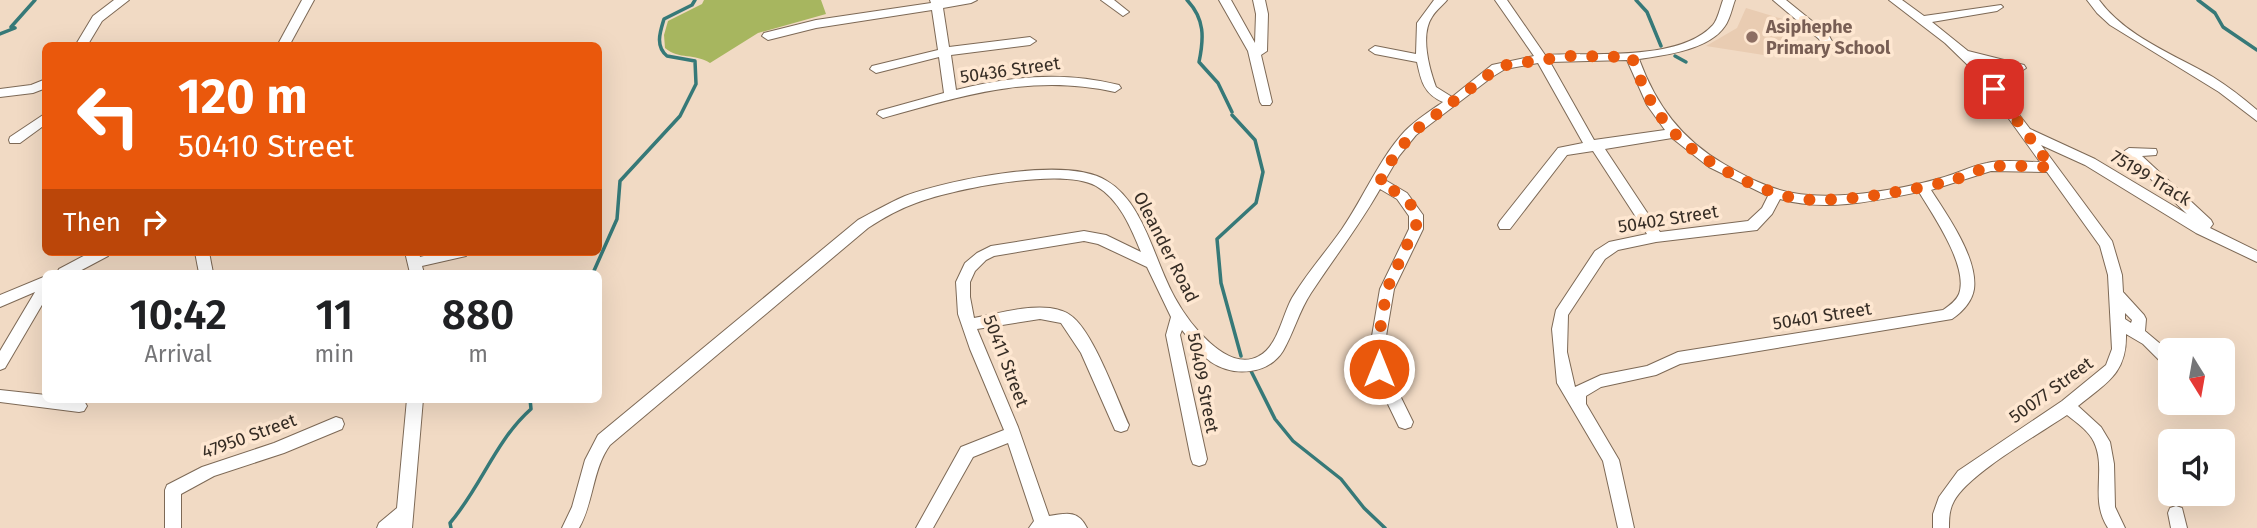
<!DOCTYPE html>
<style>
:root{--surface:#fff;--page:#f6f6f6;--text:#202124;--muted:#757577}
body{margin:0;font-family:"Fira Sans",sans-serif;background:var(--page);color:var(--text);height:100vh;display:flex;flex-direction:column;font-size:26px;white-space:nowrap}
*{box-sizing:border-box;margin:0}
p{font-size:23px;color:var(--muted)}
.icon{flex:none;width:38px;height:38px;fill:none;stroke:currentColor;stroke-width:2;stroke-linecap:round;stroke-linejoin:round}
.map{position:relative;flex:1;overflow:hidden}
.details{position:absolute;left:42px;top:270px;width:560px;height:133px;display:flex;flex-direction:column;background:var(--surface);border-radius:10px;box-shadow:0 7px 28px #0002}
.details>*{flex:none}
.guide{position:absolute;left:42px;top:42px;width:560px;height:214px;border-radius:10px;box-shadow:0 7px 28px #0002;background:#ea580c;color:#fff;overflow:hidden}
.needle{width:46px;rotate:169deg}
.controls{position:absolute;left:2158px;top:338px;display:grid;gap:14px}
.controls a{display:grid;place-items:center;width:77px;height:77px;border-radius:10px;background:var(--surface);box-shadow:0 7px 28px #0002;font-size:35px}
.pin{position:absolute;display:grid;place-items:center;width:60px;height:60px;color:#fff;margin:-30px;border-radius:14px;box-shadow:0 4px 10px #0006}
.me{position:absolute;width:77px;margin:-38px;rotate:0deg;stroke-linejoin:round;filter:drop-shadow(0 0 5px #0008)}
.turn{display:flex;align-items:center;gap:24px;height:147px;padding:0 21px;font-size:32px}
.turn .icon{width:91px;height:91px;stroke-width:2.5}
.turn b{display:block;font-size:49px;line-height:60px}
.then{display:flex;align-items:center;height:66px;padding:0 21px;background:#0003;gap:14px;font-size:26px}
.eta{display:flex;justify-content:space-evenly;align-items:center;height:119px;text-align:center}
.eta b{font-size:42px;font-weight:600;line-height:49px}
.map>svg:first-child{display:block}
.built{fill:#e9ccb2}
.forest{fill:#a7b65f}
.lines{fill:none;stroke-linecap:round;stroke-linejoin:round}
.stream{stroke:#367978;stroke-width:3.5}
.minor-casing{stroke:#7d6956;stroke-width:2}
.minor{fill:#fff;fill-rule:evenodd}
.route{stroke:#ea580c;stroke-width:12;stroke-dasharray:0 21.6}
.education-dot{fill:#8d6e63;stroke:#fee7d1;stroke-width:2.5}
.labels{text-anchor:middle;stroke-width:7;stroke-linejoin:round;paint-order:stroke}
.education-label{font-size:18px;font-weight:bold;fill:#785e54;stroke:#fee7d1;text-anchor:start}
.street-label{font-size:18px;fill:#362d25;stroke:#fee7d1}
</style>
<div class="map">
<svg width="2257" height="528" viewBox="0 0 2257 528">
<rect width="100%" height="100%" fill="#f1dac4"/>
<path class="built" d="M1746,8l47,14 -23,34 -64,-10 31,-18z"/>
<path class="forest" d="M704,0h117l5,14 -68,19 -48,30c-15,-10 -31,-3 -45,-15l-1,-13 4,-14 34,-17z"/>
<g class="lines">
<g class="stream">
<path d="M1187,0c18,19 17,38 12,62l19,21 14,29"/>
<path d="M1636,0l11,12 14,34"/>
<path d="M2198,0l17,13 8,14 34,23"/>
<path d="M0,34l15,-6 -4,-1 24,-27"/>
<path d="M1675,56l11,6"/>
<path d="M1232,115l23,25 8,32 -7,31 -39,36 4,44 20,73"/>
<path d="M593,273l24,-54 3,-38 60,-65 16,-32 -1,-23 -28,-5c-12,-10 -7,-24 -3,-37l28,-14 3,-5"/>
<path d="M1251,371l24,48 18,22 48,38 23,29 21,20"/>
<path d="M451,528l-1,-5c31,-36 45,-82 81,-114l-1,-10"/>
</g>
<g class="minor-casing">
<g id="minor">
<path d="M114,0h15l-27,21 -15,25h-12l18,-30z"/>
<path d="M302,0h12l-25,46h-12z"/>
<path d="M930,0h47l-6,3 -28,5 6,39 81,-10 6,4 -6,4 -79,10 5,35c55,-14 108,-19 163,-5l2,3 -6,4c-84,-19 -152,4 -232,26l-6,-4 2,-3 65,-18 -5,-36 -63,16 -6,-4 2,-3 66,-16 -6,-40 -116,18 -48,12 -6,-4 2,-3 52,-13 115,-17z"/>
<path d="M1101,0h13l15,12 -6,4z"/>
<path d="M1219,0h12l24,43 1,-29 -3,-14h12l3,14 -1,37 -6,4 11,47 -2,3h-8l-2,-3 -12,-51z"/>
<path d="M1434,0h13c-5,6 -11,10 -15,17 -12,18 -3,51 4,70l16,10 40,-32 42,-9 -39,-56h12l38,55c47,-3 134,7 168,-30 5,-6 7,-17 10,-25h12c-3,8 -5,19 -10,26 -16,24 -60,29 -86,33 17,46 42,80 85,105 21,12 44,25 69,29 42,8 106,-3 148,-15 15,-4 30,-12 46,-15 17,-4 35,-1 53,-1l-64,-89 -31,-30 -56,-43h13l22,16 77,-11 2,2 -6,4 -65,11 36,29 56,14 2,3 -6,4 -42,-11 52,68 65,30 92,55 -64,-62 6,-4 27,1 1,3 -1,3 -14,1 69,64 2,4 -3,4 47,23v11l-61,-29 -111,-68 -44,-20 71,96 10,34 1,17 21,23 2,4 -1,12 25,21v16l-5,-2 -22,-22 -17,-10c1,40 -20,49 -48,72l23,21 9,15 4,22 1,43 10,21h-17c-19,-29 -1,-58 -14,-86 -5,-11 -18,-20 -27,-27 -28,19 -99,59 -113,86 -5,9 -5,18 -5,27h-16v-14l6,-17 19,-26 104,-70 44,-36 6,-16 -4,-74 -8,-29 -53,-74 -56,-1 -60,19c16,25 47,68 43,99 -2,13 -12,23 -22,30l-272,45 -24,11 -55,12 -15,9v8l33,56 15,68h-16l-15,-67 -46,-78 -5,-54 4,-19 39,-59 14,-9 38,-8 -54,-83 -26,4 -57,74h-10l-2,-4 2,-4 58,-73 25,-5 -45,-80 -33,6 -13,8 -76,58 -17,21 -14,24 22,13 16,22v14l-29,60 -9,53 2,27 26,53 -2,5 -6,2 -6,-2 -28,-58v-27l9,-53 29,-60v-13l-12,-17 -17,-10c-21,37 -46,69 -69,104 -12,18 -17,39 -28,58 -15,24 -50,26 -72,11 -12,-9 -20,-21 -29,-32l-2,5 27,124 -2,5 -6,2 -6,-2 -2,-5 -25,-124 5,-18 -24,-50 -49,-23 -14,-3 -90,15 -8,4 -11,11 -5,11v15l4,21c23,-4 52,-13 76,-10 6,1 15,3 20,7 23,15 47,84 59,110l-2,5 -6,2 -6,-2 -34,-77 -20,-30 -21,-4 -63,10 41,98 31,89c18,-3 29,-6 38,12h-58l5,-7 -26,-78 -35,14 -40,71h-17l45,-81 43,-17 -34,-81 -12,-35 -2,-32 9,-19 12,-10 14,-7 93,-15 22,4 35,17c-10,-24 -21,-52 -45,-66 -34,-19 -143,3 -180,17 -17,6 -33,15 -48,25l-258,217c-18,25 -16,57 -31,83h-17l10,-21 13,-47 13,-25 260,-215c15,-8 31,-17 47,-24 44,-16 162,-41 202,-15 12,7 22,19 29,31 16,27 24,59 39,86 13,24 52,76 84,58 19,-10 23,-40 33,-58 15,-25 34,-46 50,-69 22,-32 37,-70 63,-98 11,-11 25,-20 38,-29 -19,-8 -22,-21 -26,-40l-42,-8 -6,-4 6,-4 41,8 1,-31zM1627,60l20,45 18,25 -71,10 -44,-78zM1672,138l37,29 59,29 -6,12 -14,13 -88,11 -55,-83zM1919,192c14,23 50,75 40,102 -3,7 -10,12 -16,16l-265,42 -31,14 -46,9 -26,12 -8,-35 1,-37 37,-56 13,-9 38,-8 101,-12 15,-16 8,-15c45,13 95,2 139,-7zM2125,313l7,7 -1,3 -6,-4z"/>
<path d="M1773,0h13l42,34 6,11 -2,3h-8l-5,-9z"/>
<path d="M2087,0h12c26,36 76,55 114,77 16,10 30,21 44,33v11l-38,-29 -109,-67 -13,-12z"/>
<path d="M46,79v9l-13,5 -33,4v-8l31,-4z"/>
<path d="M46,113v11l-26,19h-10l-1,-3 1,-3z"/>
<path d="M91,252h19l-2,4 -32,17h-19l2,-4z"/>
<path d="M195,252h14l4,21h-14z"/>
<path d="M405,252h14l1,5 19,-5h29l-2,4 -44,10 2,7h-14z"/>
<path d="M46,276v22l-41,70 -5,2v-19l35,-59 -35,15v-12z"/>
<path d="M0,390l46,5v4h28l10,2 3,5 -3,5 -5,1 -79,-10z"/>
<path d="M407,399h16l-11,129h-35l2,-5 18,-15z"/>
<path d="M336,417l6,2 2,5 -2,5 -58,24 -70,23 -33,18v34h-16v-38l2,-5 35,-18 72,-24z"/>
<path d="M2176,506l6,2 5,20h-16l-3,-15 2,-5z"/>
</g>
</g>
<use href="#minor" class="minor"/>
</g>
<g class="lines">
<path class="route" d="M1379,369l-1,-27 9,-53 30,-66c-1,-22 -20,-31 -38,-40l14,-25 20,-26 87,-66 70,-10 62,1c16,48 37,80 82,107 23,14 52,28 79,34 40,7 113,-7 153,-16 18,-4 34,-15 52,-16 17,-1 36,1 53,1l-57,-78"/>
</g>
<circle class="education-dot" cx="1752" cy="37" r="7"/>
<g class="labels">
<g class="education-label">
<text x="1766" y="33">Asiphephe<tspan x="1766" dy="21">Primary School</tspan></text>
</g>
<g class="street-label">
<text transform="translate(1010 70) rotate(-8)" y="6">50436 Street</text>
<text transform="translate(2151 178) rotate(31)" y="6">75199 Track</text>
<text transform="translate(1668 219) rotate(-9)" y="6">50402 Street</text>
<text transform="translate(1166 247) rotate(63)" y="6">Oleander Road</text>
<text transform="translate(1822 316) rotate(-9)" y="6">50401 Street</text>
<text transform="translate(1006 361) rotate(69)" y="6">50411 Street</text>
<text transform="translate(1203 383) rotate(79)" y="6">50409 Street</text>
<text transform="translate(2051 390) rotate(-36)" y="6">50077 Street</text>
<text transform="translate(249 436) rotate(-20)" y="6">47950 Street</text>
</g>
</g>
</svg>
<div class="controls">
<a><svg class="needle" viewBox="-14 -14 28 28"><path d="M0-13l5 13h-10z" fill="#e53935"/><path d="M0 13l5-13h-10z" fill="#757577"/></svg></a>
<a><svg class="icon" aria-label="sound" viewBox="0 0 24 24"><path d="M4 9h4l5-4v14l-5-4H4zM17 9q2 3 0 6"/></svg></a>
</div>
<div class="pin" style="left:1994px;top:89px;background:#d93025"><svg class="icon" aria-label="arrive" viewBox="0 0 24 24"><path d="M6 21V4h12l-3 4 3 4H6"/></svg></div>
<svg class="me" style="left:1379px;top:369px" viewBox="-20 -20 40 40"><circle r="17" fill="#ea580c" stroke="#fff" stroke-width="3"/><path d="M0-11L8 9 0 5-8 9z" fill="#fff"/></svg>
<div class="guide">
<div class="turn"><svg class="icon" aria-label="left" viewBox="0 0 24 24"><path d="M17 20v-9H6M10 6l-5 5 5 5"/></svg><div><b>120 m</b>50410 Street</div></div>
<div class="then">Then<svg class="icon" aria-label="right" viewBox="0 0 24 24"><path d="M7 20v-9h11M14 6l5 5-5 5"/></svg></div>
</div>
<section class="details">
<div class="eta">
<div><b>10:42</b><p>Arrival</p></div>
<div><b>11</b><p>min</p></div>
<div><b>880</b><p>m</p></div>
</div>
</section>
</div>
